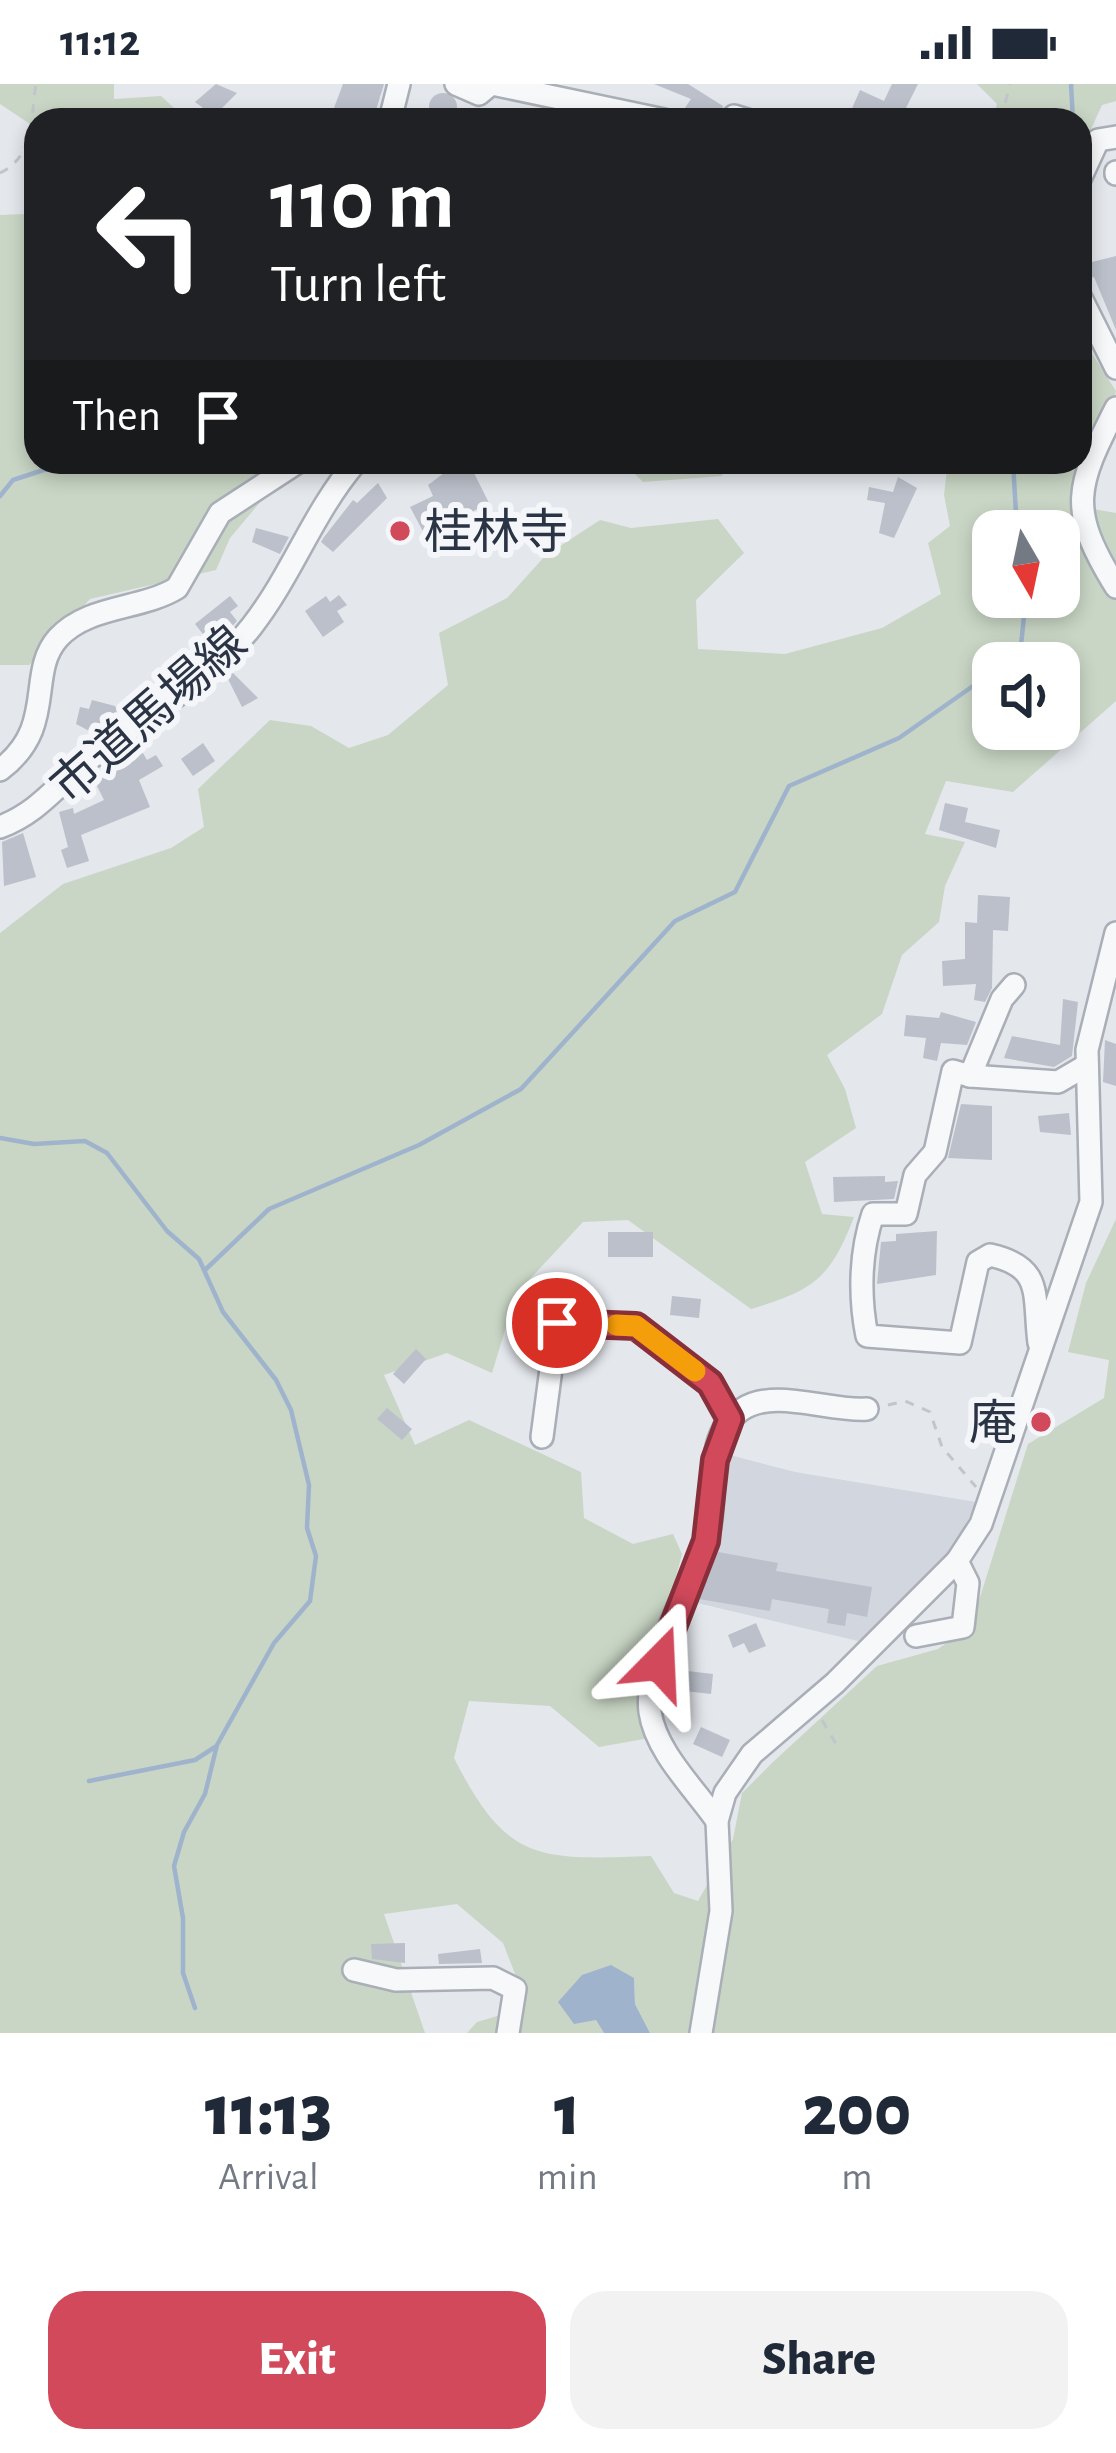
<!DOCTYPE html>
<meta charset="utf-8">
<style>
:root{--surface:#fff;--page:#f2f2f3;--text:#1f2937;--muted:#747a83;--accent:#d1495b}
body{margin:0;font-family:"Alegreya Sans","Noto Sans JP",sans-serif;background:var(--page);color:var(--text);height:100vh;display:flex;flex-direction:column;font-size:45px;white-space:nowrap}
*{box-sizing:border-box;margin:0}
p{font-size:39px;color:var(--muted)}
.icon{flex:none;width:66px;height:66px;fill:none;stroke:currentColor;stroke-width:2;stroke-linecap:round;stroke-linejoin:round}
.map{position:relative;height:1949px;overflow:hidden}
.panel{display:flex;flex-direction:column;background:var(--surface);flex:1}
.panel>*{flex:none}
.top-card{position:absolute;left:24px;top:24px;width:1068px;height:366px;border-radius:36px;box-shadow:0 6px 18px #0003;background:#202124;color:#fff;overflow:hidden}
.needle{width:78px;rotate:171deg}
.buttons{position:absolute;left:972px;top:426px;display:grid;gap:24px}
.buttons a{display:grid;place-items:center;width:108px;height:108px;border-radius:24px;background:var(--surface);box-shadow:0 6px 18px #0003;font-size:60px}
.pin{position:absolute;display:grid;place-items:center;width:102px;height:102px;color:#fff;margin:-51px;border:6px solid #fff;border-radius:50%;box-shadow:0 3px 12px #0007}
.me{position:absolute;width:132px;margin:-66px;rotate:21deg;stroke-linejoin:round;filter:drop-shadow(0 0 9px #0008)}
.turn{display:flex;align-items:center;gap:42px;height:252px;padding:0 48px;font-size:54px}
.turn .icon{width:156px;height:156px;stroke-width:2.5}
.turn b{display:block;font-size:84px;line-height:102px}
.then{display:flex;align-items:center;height:114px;padding:0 48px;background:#0003;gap:24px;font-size:45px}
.eta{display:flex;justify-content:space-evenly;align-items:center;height:204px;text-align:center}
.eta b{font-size:72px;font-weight:800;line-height:84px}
.button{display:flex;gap:24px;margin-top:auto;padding:24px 48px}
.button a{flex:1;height:138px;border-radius:36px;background:var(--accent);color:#fff;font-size:48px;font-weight:800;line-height:138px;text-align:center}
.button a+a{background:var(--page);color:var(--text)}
.status{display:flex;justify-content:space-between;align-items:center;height:84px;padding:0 60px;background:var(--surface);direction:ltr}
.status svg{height:33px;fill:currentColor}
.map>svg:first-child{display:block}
.built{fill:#d2d6de}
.green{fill:#c9d6c5;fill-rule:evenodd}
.water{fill:#9fb4cc}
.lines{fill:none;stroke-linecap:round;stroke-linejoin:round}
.stream{stroke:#9fb4cc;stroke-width:4.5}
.building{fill:#bbc0ca}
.minor-casing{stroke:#a9aeb7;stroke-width:26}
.path{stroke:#c2c5cb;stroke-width:3;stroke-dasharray:9 9;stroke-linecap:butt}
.minor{stroke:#f7f8fa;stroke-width:21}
.route-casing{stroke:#882f3b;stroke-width:30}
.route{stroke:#d1495b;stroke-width:21}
.slow{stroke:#f59e0b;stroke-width:21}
.poi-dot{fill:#d1495b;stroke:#f4f6f9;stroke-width:4.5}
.labels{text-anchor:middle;stroke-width:12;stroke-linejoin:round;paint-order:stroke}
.poi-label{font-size:48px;fill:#2b3445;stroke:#f4f6f9;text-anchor:start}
.street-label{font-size:48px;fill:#2b3445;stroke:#f4f6f9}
</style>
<div class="status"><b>11:12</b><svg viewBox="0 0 49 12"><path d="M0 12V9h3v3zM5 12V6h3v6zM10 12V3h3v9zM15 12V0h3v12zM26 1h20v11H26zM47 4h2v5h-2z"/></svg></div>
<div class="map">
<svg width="1116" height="1949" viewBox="0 0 1116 1949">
<rect width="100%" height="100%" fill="#e4e7ec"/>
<path class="built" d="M726,1370l69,18 181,30 -19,42 -60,67 -39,30 -165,-39z"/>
<g class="green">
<path d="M0,0h114v15l47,-3 26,24h-151v8l-36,-24z"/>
<path d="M977,0h139v17l-14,4 -22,48v-33h-88l5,-16z"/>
<path d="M36,111v267h258l-64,76 -14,32 -126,29 -61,66h-29v-450l27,-1z"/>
<path d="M1080,251l36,56 -20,79 -3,39 23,4v188l-103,91 -67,-11 -21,53 40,8 -20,44 -6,36 -37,33 -20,59 -55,41 18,34 11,39 -51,34 17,52 32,3c-24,62 -40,73 -103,92l-123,-89 -45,2 -67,72 -24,79 -45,-20 -63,22 31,70 54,-25 112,52 3,46 49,26 40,-10 9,20 -25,93 -13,92 -45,8 -49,-41 -81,-5 -15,57c53,105 84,102 197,98l23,37 24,8 35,-62 9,-46 31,-31 104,-96 61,-17 33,-23 57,-182 76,-46 5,-38 -41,-8 18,-69 30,-64v814h-466l-15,-29 -1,-26 -38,42 8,13h-137l10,-11 27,-8 15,-30 -16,-41 -46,-39 -73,10 41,119h-425v-1100l63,-49 108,-36 33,-21 -6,-38 72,-69 41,6 38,22 39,-13 60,-50 -9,-52 68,-35 38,-42 55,-36 31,8 87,-9 26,34 -48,47 2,49 87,5 97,-26 59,-34 -13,-51 22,-17 -6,-31 4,-33h132zM993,447h66v66h-66zM993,579h66v66h-66z"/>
<path d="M623,378h102l-3,14 -79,6z"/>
</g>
<path class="water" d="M611,1881l23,13 1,26 15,29h-46l-8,-13 -22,4 -16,-22 24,-27z"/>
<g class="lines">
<g class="stream">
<path d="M1071,0l2,36"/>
<path d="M1013,378l4,69"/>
<path d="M0,412l13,-16 55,-18"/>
<path d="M1007,579l13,-8 6,-58"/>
<path d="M0,1054l34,6 51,-3 22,12 60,78 32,28 24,53 53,68 15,30 18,75 -2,43 9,28 -6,45 -36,42 -57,102 -12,49 -21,38 -10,34 9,52v55l12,35"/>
<path d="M205,1186l64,-61 150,-64 102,-56 154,-168 60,-29 54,-106 110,-48 94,-66"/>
<path d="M89,1697l106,-21 20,-13"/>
</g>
</g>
<g class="building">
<path d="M216,0l21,9 -23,23 -19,-14z"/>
<path d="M343,0h41l-11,36 -39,-12z"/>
<path d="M654,0h34l35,22 -3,14h-29l-10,-6 10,-15z"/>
<path d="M892,0h26l-18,36 -34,-5 -2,5h-17l13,-30 24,11z"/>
<circle cx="443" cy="23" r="14"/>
<path d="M1116,172v74l-22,-53 -10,2 -4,-14z"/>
<path d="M455,381l3,5 12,-5 19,38 -23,12 6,12 -13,7 3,6 -27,14 -25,-47 23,-11 -5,-11z"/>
<path d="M898,393l19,11 -23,50 -15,-5 6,-30 -18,-3 2,-13 24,5z"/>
<path d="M378,399l9,15 -54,54 -12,-10 3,-5 29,-37 4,3z"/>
<path d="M256,444l33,9 -9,17 -28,-12z"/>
<path d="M339,511l8,10 -10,6 7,11 -21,15 -18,-26 21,-15 4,6z"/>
<path d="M230,512l8,10 -8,6 7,9 -10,11 -6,-6 -15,12 -11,-14z"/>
<path d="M231,587l27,27 -16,9 -16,-32z"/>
<path d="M92,616l23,6 6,11 -24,18 -21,-11 4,-17 9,2z"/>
<path d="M137,659l10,17 9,-5 7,11 -24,14 11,27 -69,28 8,26 -22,7 -6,-18 7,-3 -9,-35 14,-4 1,6 30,-14 -12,-24z"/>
<path d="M203,659l12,18 -22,15 -12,-17z"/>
<path d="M945,719l23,5 -3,14 35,8 -4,18 -57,-18z"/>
<path d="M23,749l13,44 -32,9 -2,-44z"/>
<path d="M978,811l32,2 -2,34 -15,-1 -1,58 -7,14 -11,-2 2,-16 -33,2 -1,-25 23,-2v-37l12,1z"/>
<path d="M1063,915l15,3 -6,54 -18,11 -50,-9 8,-22 48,9z"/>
<path d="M941,928l35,10 -9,23 -26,-2 -4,18 -14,-3 3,-20 -22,-2 2,-21 33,3z"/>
<path d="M1105,956l11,4v42l-13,-4z"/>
<path d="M961,1020l31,2v54l-44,-2z"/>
<path d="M1069,1029l2,22 -31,-3 -2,-16z"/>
<path d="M885,1092v6l13,-1 -4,18 -60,3 -1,-25z"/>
<path d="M937,1147l-1,44 -59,9 4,-42 15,-1v-7z"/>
<rect x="608" y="1148" width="45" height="25"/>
<path d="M672,1212l29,3 -2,19 -29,-3z"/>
<path d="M416,1265l10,10 -22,25 -11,-10z"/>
<path d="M387,1324l25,21 -10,11 -25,-21z"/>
<path d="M718,1468l60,11 -2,8 96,16 -5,30 -20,-4 -2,13 -18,-3 2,-14 -57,-10 -2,12 -71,-12z"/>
<path d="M756,1539l10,23 -17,7 -5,-10 -11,5 -5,-13z"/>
<path d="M670,1585l43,5 -2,20 -26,-3 -9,28 -11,-9z"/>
<path d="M701,1643l29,13 -8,17 -29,-13z"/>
<path d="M405,1859v20l-33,-4 -1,-15z"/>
<path d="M480,1865l2,14 -43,1 -1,-10z"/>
</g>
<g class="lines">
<g class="minor-casing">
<g id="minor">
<path d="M456,0l23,10 12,-10"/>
<path d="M492,0l172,36"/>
<path d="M734,32l13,4"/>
<path d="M390,36l9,-36"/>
<path d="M1116,90v-2"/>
<path d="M1080,95l18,-39 18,-3"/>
<path d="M1080,212l36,72"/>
<path d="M1116,324c-40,79 -49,100 0,179"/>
<path d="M0,686c58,-44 26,-96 58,-132 30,-33 83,-28 119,-50l43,-75 78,-51"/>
<path d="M0,743c39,-15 56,-41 87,-66 55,-45 121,-78 165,-135 41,-53 61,-114 104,-164"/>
<path d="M1014,901l-12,14 -32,77 -17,-5 -18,81 -20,23 -9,39h-33c-13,38 -14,82 -6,122l93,7 18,-81 12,-7c54,12 43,39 49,88"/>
<path d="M970,992l88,6 29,-17"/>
<path d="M542,1353l15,-114 79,3 74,57 19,36"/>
<path d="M916,1552l47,-9 5,-44 -11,-22"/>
<path d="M717,1737c-22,-32 -61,-69 -67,-109 -7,-53 45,-128 59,-182 10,-39 -7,-94 32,-120 33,-23 88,2 126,-1"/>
<path d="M354,1886l42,10 97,-2 22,11 -7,44"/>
<path d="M701,1949l20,-122 -4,-90 8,-28 27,-39 83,-71 122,-122 24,-37 110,-322 -4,-152 29,-117"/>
</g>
</g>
<g class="path">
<path d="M1001,36l9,-36"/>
<path d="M0,89c36,-18 30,-54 36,-89"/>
<path d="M888,1321l17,-4 25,11 12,35 34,40"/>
<path d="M822,1636l14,24"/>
</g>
<use href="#minor" class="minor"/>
</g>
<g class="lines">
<g class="route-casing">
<path id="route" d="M557,1239l79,3 74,57 20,36 -15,41 -9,81 -47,122"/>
</g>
<use href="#route" class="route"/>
<path class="slow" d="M616,1241l20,1 59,45"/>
</g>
<g class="poi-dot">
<circle cx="400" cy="447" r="12"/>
<circle cx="1041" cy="1338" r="12"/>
</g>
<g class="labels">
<g class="poi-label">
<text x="424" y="464">桂林寺</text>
<text x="1017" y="1355" text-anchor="end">庵</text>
</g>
<g class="street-label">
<text transform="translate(148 630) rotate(-41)" y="17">市道馬場線</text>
</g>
</g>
</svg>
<div class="buttons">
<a><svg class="needle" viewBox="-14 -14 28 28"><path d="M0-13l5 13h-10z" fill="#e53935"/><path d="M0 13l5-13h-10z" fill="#747a83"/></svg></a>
<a><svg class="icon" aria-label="sound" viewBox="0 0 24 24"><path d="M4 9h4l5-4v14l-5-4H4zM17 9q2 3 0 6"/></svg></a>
</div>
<div class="pin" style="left:557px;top:1239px;background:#d93025"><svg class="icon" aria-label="arrive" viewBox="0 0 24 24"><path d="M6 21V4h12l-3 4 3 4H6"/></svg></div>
<svg class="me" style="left:659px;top:1579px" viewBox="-20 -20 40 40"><path d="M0-17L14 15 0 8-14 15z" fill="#d1495b" stroke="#fff" stroke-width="4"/></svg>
<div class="top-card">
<div class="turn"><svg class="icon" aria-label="left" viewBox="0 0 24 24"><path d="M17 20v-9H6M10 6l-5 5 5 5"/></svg><div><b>110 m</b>Turn left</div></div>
<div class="then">Then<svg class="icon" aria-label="arrive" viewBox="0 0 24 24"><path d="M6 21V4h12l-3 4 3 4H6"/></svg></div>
</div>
</div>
<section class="panel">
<div class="eta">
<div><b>11:13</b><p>Arrival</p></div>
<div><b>1</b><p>min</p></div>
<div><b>200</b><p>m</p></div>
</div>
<div class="button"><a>Exit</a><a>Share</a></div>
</section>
